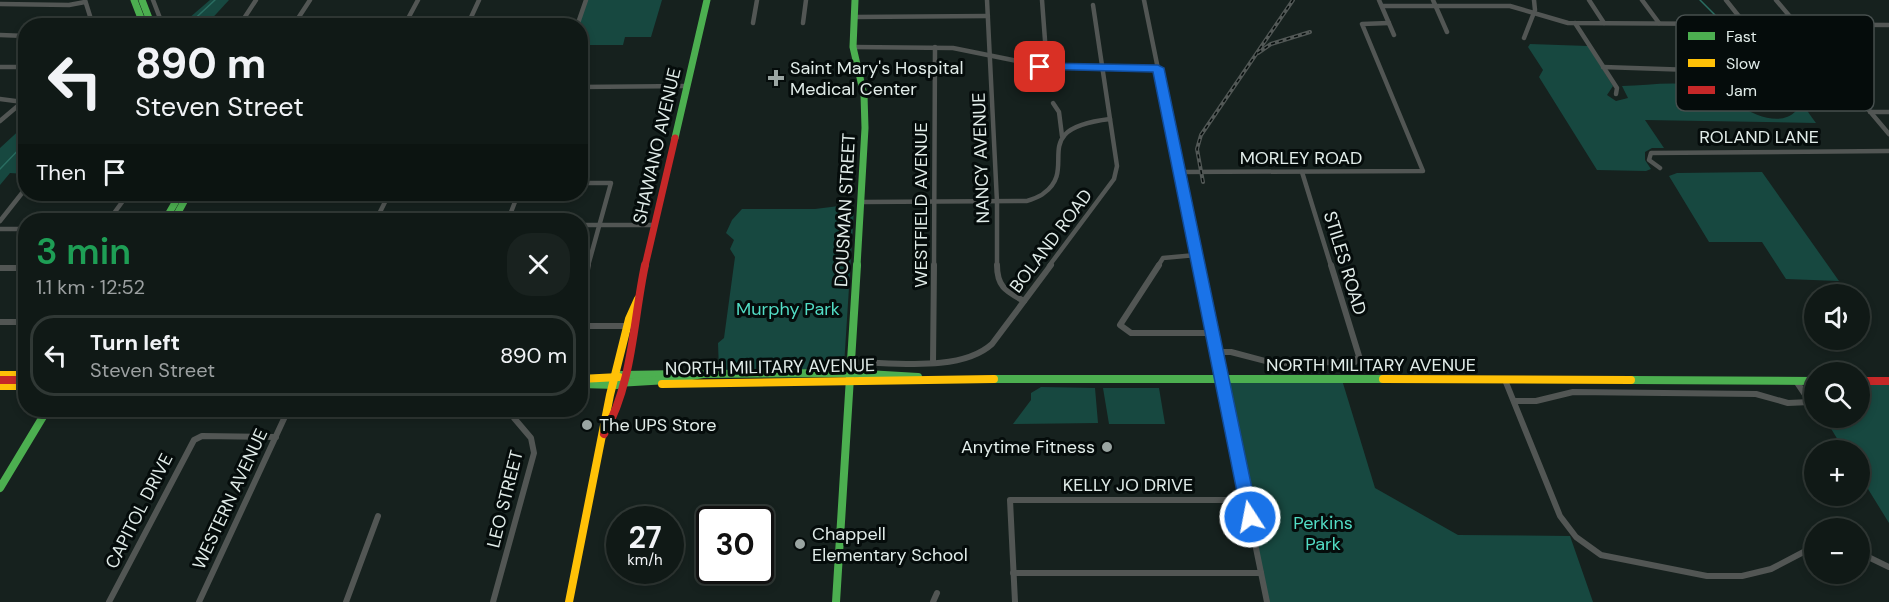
<!DOCTYPE html>
<meta charset="utf-8">
<style>
:root{--surface:#101916;--page:#19221f;--text:#f1f3f6;--muted:#9ca0a1;--line:#303835}
body{margin:0;font-family:"DM Sans",sans-serif;background:var(--page);color:var(--text);height:100vh;display:flex;flex-direction:column;font-size:22px;white-space:nowrap}
*{box-sizing:border-box;margin:0}
p{font-size:20px;color:var(--muted)}
.icon{flex:none;width:33px;height:33px;fill:none;stroke:currentColor;stroke-width:2;stroke-linecap:round;stroke-linejoin:round}
.map{position:relative;flex:1;overflow:hidden}
.panel{position:absolute;left:18px;top:213px;width:570px;height:204px;display:flex;flex-direction:column;background:var(--surface);border-radius:24px;box-shadow:0 3px 9px #0003,0 0 0 2px var(--line)}
.panel>*{flex:none}
.top-card{position:absolute;left:18px;top:18px;width:570px;height:183px;border-radius:24px;box-shadow:0 3px 9px #0003,0 0 0 2px var(--line);background:#101916;color:var(--text);overflow:hidden}
.fabs{position:absolute;left:1804px;top:284px;display:grid;gap:12px}
.fabs a{display:grid;place-items:center;width:66px;height:66px;border-radius:50%;background:var(--surface);box-shadow:0 3px 9px #0003,0 0 0 2px var(--line);font-size:30px}
.speed{position:absolute;left:606px;top:506px;display:flex;gap:12px;font-size:30px;font-weight:700;text-align:center}
.speed>*{display:grid;place-content:center;width:78px;height:78px;border-radius:50%;background:var(--surface);box-shadow:0 3px 9px #0003,0 0 0 2px var(--line);line-height:1}
.speed small{font-size:15px;font-weight:400}
.speed .limit{border:3px solid #111;border-radius:9px;background:#fff;color:#111}
.pin{position:absolute;display:grid;place-items:center;width:51px;height:51px;color:#fff;margin:-26px;border-radius:12px;box-shadow:0 3px 9px #0006}
.me{position:absolute;width:66px;margin:-33px;rotate:349deg;stroke-linejoin:round;filter:drop-shadow(0 0 4px #0008)}
.turn{display:flex;align-items:center;gap:21px;height:126px;padding:0 18px;font-size:27px}
.turn .icon{width:78px;height:78px;stroke-width:2.5}
.turn b{display:block;font-size:42px;line-height:51px}
.then{display:flex;align-items:center;height:57px;padding:0 18px;background:#0003;gap:12px;font-size:22px}
.round{display:grid;place-items:center;flex:none;width:63px;height:63px;border-radius:24px;background:var(--page)}
.headline{display:flex;align-items:center;justify-content:space-between;height:102px;padding:0 18px}
h1{font-size:36px;font-weight:600;line-height:45px;color:#1e9e55}
ul{padding:0;list-style:none}
li{display:flex;align-items:center;gap:18px;height:81px;margin:0 12px 9px;padding:0 6px;border:3px solid var(--line);border-radius:24px}
li div{flex:1}
li b{display:block;font-size:22px}
li em{font-style:normal}
.map>svg:first-child{display:block}
.green{fill:#174840}
.lines{fill:none;stroke-linecap:round;stroke-linejoin:round}
.stream{stroke:#2a6d61;stroke-width:1.5}
.street-far1{stroke:#525654;stroke-width:4.5}
.street{stroke:#525654;stroke-width:6}
.fast-far1{stroke:#4caf50;stroke-width:7}
.fast{stroke:#4caf50;stroke-width:8}
.slow{stroke:#ffc107;stroke-width:8}
.jam-far1{stroke:#c62828;stroke-width:7}
.jam{stroke:#c62828;stroke-width:8}
.rail-casing{stroke:#525856;stroke-width:4}
.rail{stroke:#050c0b;stroke-width:1.5;stroke-dasharray:4;stroke-linecap:butt}
.route{fill:#1a73e8;stroke:#114b97;stroke-width:1.5}
.poi-dot{fill:#9aa5a2;stroke:#050c0b;stroke-width:2}
.labels{text-anchor:middle;stroke-width:6;stroke-linejoin:round;paint-order:stroke}
.poi-label{font-size:18px;fill:#e1ece9;stroke:#050c0b;text-anchor:start}
.street-label{font-size:18px;fill:#e1ece9;stroke:#050c0b}
.park-label{font-size:18px;fill:#52ddc5;stroke:#050c0b}
.key{fill:#050c0b;stroke:#474f4e;stroke-width:1.5}
.key-label{font-size:16px;fill:#e1ece9}
</style>
<div class="map">
<svg width="1889" height="602" viewBox="0 0 1889 602">
<rect width="100%" height="100%" fill="#16211e"/>
<g class="green">
<path d="M210,0h19l-23,25h-25z"/>
<path d="M586,0h76l-11,37h-26l-2,8h-42l-1,-19h-3z"/>
<path d="M1530,44l58,2 25,40 -6,9 9,6 12,-3 -6,-12c25,0 55,-6 80,1 24,7 69,49 94,24l-8,-18 -35,-21 -3,-4 6,-2c38,19 36,24 60,57l-171,-3 19,28h-12l-7,4v8l6,9 -5,2 -49,-1 -58,-93 4,-7 -15,-23z"/>
<path d="M25,125v49l-15,-1 -10,12v-37z"/>
<path d="M1762,172l77,109 -53,-2 -24,-37h-53l-40,-66 8,-3z"/>
<path d="M839,206l15,3 -10,157 -2,3 -123,2 -1,-28 6,-5 11,-81 -5,-8 4,-9 -8,-7 6,-13 10,-11h73z"/>
<path d="M1342,380l33,108 83,47 112,1 23,66h-325l-45,-221z"/>
<path d="M1860,381h29v142l-29,-47v-26h-16l-20,-33h36z"/>
<path d="M1041,387l54,1 3,35 -85,1 18,-24v-7z"/>
<path d="M1103,388h56l6,36h-56z"/>
</g>
<g class="lines">
<g class="stream">
<path d="M1700,0l21,21"/>
<path d="M187,26l28,-26"/>
<path d="M1727,26l26,24 21,27"/>
<path d="M0,169l26,-27"/>
</g>
<g class="street-far1">
<path d="M153,0l10,26"/>
<path d="M987,0l10,202v64"/>
<path d="M1042,0l5,67"/>
<path d="M1144,0l54,266"/>
<path d="M1379,0l15,35"/>
<path d="M1433,0l14,32"/>
<path d="M1589,0l15,23"/>
<path d="M1642,0l17,23"/>
<path d="M1726,0l19,24"/>
<path d="M1776,0l113,134"/>
<path d="M0,4l69,1 16,-3"/>
<path d="M1382,6h128l58,17 321,2"/>
<path d="M854,17l134,-1"/>
<path d="M753,23l4,-23"/>
<path d="M803,23l3,-23"/>
<path d="M1575,23l42,65 -1,6"/>
<path d="M83,26l7,-10 -5,-16"/>
<path d="M239,26l17,-26"/>
<path d="M293,26l17,-26"/>
<path d="M404,26l14,-26"/>
<path d="M467,26l12,-26"/>
<path d="M577,26l9,-26"/>
<path d="M0,35l26,1"/>
<path d="M1524,38l11,-28 -1,-10"/>
<path d="M853,47l100,1 94,19 111,1"/>
<path d="M0,67h26"/>
<path d="M1603,67l89,3 67,27"/>
<path d="M580,87l107,-1"/>
<path d="M0,99l23,3"/>
<path d="M1053,103l6,9 3,24"/>
<path d="M1870,112h19"/>
<path d="M0,121l26,-22"/>
<path d="M1660,168l-11,-8 2,-7 238,-2"/>
<path d="M1179,172l244,-1 -61,-147 27,-1"/>
<path d="M1302,172l29,94"/>
<path d="M580,183h31l-23,83"/>
<path d="M861,202l166,-1c5,-2 13,-4 17,-8 36,-26 -19,-64 66,-74"/>
<path d="M109,220l19,-26"/>
<path d="M376,220l13,-26"/>
<path d="M508,220l10,-26"/>
<path d="M0,221l26,-33"/>
<path d="M580,225h74"/>
<path d="M0,229h26"/>
<path d="M934,266l1,-219"/>
<path d="M1049,266l65,-87 3,-13 -24,-161"/>
<path d="M1158,266l5,-8 33,-3"/>
</g>
<g class="street">
<path d="M997,265c0,22 9,26 27,36"/>
<path d="M1159,265l-39,60 11,8h81"/>
<path d="M1198,265l69,337"/>
<path d="M0,268h26"/>
<path d="M580,270h7l1,-5"/>
<path d="M0,322h26"/>
<path d="M580,326h50"/>
<path d="M1216,352h15l42,11 82,-1 4,-6 -28,-91"/>
<path d="M851,362c41,0 109,11 141,-18l59,-79"/>
<path d="M933,363l1,-98"/>
<path d="M1505,380l55,136 16,21 25,18 106,21h35l29,-7 44,-23"/>
<path d="M1514,401h22l37,-9 183,2 32,9 22,-1 -14,-21"/>
<path d="M1860,553l29,14"/>
<path d="M1013,573h248"/>
<path d="M109,602l85,-162 8,-4 74,1"/>
<path d="M199,602l89,-192"/>
<path d="M346,602l32,-86"/>
<path d="M493,602l41,-149 -3,-15 -17,-20 1,-8"/>
<path d="M933,602l4,-9"/>
<path d="M1015,602l-5,-102h237"/>
</g>
<g class="fast-far1">
<path d="M134,0l10,26"/>
<path d="M142,0l10,26"/>
<path d="M855,0l-2,47 11,48 1,33 -8,138"/>
<path d="M675,138l32,-138"/>
<path d="M165,220l15,-26"/>
<path d="M174,220l14,-26"/>
</g>
<g class="fast">
<path d="M699,374l151,-1 68,4"/>
<path d="M621,375l63,-1"/>
<path d="M994,379h389"/>
<path d="M1631,380l184,1"/>
<path d="M617,383l51,-3 35,-6"/>
<path d="M580,384l37,1"/>
<path d="M0,488l47,-78"/>
<path d="M836,602l21,-337"/>
</g>
<g class="slow">
<path d="M0,375h26"/>
<path d="M580,379l39,-2"/>
<path d="M1383,379l248,1"/>
<path d="M662,384l332,-5"/>
<path d="M0,386h26"/>
<path d="M569,602l41,-207 19,-76 9,-20"/>
</g>
<path class="jam-far1" d="M645,266l30,-128"/>
<g class="jam">
<path d="M0,380h26"/>
<path d="M1860,381h29"/>
<path d="M604,434c29,-51 29,-113 41,-169"/>
</g>
<g class="rail-casing">
<g id="rail">
<path d="M1258,53l13,-9 39,-12"/>
<path d="M1203,182l-6,-33 4,-14 92,-135"/>
</g>
</g>
<use href="#rail" class="rail"/>
</g>
<path class="route" d="M1040,63l118,2 6,3 94,449 -2,5 -6,2 -6,-2 -2,-5 -89,-445 -117,-3 -2,-2z"/>
<g class="poi-dot">
<path d="M773 69h6v6h6v6h-6v6h-6v-6h-6v-6h6z"/>
<circle cx="587" cy="425" r="6"/>
<circle cx="1107" cy="447" r="6"/>
<circle cx="800" cy="544" r="6"/>
</g>
<g class="labels">
<g class="poi-label">
<text x="790" y="74">Saint Mary's Hospital<tspan x="790" dy="21">Medical Center</tspan></text>
<text x="599" y="431">The UPS Store</text>
<text x="1095" y="453" text-anchor="end">Anytime Fitness</text>
<text x="812" y="540">Chappell<tspan x="812" dy="21">Elementary School</tspan></text>
</g>
<g class="street-label">
<text x="1759" y="143">ROLAND LANE</text>
<text transform="translate(657 146) rotate(-77)" y="6">SHAWANO AVENUE</text>
<text transform="translate(981 158) rotate(-92)" y="6">NANCY AVENUE</text>
<text x="1301" y="164">MORLEY ROAD</text>
<text transform="translate(921 205) rotate(-90)" y="6">WESTFIELD AVENUE</text>
<text transform="translate(845 210) rotate(-87)" y="6">DOUSMAN STREET</text>
<text transform="translate(1051 241) rotate(-53)" y="6">BOLAND ROAD</text>
<text transform="translate(1345 263) rotate(73)" y="6">STILES ROAD</text>
<text x="1371" y="371">NORTH MILITARY AVENUE</text>
<text transform="translate(770 367) rotate(-1)" y="6">NORTH MILITARY AVENUE</text>
<text x="1128" y="491">KELLY JO DRIVE</text>
<text transform="translate(230 499) rotate(-65)" y="6">WESTERN AVENUE</text>
<text transform="translate(505 499) rotate(-76)" y="6">LEO STREET</text>
<text transform="translate(139 511) rotate(-63)" y="6">CAPITOL DRIVE</text>
</g>
<g class="park-label">
<text x="788" y="315">Murphy Park</text>
<text x="1323" y="529">Perkins<tspan x="1323" dy="21">Park</tspan></text>
</g>
</g>
<rect x="1676" y="15" width="198" height="96" rx="9" class="key"/>
<rect x="1688" y="32" width="27" height="8" fill="#4caf50"/>
<rect x="1688" y="59" width="27" height="8" fill="#ffc107"/>
<rect x="1688" y="86" width="27" height="8" fill="#c62828"/>
<g class="key-label">
<text x="1726" y="42">Fast</text>
<text x="1726" y="69">Slow</text>
<text x="1726" y="96">Jam</text>
</g>
</svg>
<div class="fabs">
<a><svg class="icon" aria-label="sound" viewBox="0 0 24 24"><path d="M4 9h4l5-4v14l-5-4H4zM17 9q2 3 0 6"/></svg></a>
<a><svg class="icon" aria-label="search" viewBox="0 0 24 24"><circle cx="10" cy="10" r="6"/><path d="M15 15l6 6"/></svg></a>
<a>+</a>
<a>−</a>
</div>
<div class="speed"><div>27<small>km/h</small></div><div class="limit">30</div></div>
<div class="pin" style="left:1040px;top:67px;background:#d93025"><svg class="icon" aria-label="arrive" viewBox="0 0 24 24"><path d="M6 21V4h12l-3 4 3 4H6"/></svg></div>
<svg class="me" style="left:1250px;top:517px" viewBox="-20 -20 40 40"><circle r="17" fill="#1a73e8" stroke="#fff" stroke-width="3"/><path d="M0-11L8 9 0 5-8 9z" fill="#fff"/></svg>
<div class="top-card">
<div class="turn"><svg class="icon" aria-label="left" viewBox="0 0 24 24"><path d="M17 20v-9H6M10 6l-5 5 5 5"/></svg><div><b>890 m</b>Steven Street</div></div>
<div class="then">Then<svg class="icon" aria-label="arrive" viewBox="0 0 24 24"><path d="M6 21V4h12l-3 4 3 4H6"/></svg></div>
</div>
<section class="panel">
<div class="headline"><div><h1>3 min</h1><p>1.1 km · 12:52</p></div><a class="round"><svg class="icon" aria-label="close" viewBox="0 0 24 24"><path d="M6 6l12 12M18 6L6 18"/></svg></a></div>
<ul>
<li><svg class="icon" aria-label="left" viewBox="0 0 24 24"><path d="M17 20v-9H6M10 6l-5 5 5 5"/></svg><div><b>Turn left</b><p>Steven Street</p></div><em>890 m</em></li>
</ul>
</section>
</div>
